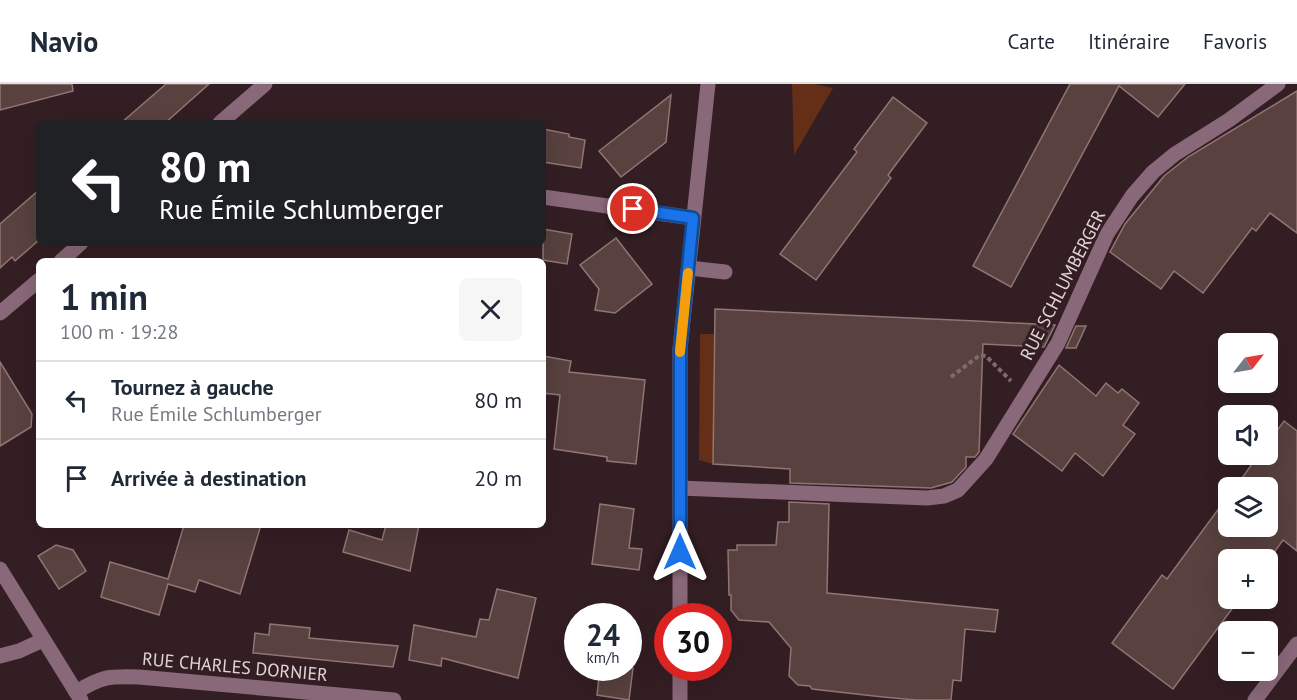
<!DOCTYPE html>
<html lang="fr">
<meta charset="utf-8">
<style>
:root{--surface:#fff;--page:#f6f6f7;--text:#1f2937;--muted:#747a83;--line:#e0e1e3}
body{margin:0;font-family:"PT Sans",sans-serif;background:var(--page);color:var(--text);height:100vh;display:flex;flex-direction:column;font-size:22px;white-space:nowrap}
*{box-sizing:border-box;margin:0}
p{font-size:20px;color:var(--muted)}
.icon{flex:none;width:33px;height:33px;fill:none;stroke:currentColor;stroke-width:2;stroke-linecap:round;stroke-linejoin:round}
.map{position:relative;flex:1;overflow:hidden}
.side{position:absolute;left:36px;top:174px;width:510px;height:270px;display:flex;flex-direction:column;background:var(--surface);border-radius:9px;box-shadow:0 6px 24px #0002}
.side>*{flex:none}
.top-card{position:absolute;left:36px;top:36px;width:510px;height:126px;border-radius:9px;box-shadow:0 6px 24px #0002;background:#202124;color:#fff;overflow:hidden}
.needle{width:39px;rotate:59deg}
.controls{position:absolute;left:1218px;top:249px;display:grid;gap:12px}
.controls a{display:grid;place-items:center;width:60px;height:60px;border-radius:9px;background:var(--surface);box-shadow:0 6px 24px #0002;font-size:30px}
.speed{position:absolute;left:564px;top:519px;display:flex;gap:12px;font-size:30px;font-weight:700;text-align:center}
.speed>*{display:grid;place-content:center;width:78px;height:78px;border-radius:50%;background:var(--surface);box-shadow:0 6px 24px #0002;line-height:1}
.speed small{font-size:15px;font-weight:400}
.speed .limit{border:9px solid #d22;background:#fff;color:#111}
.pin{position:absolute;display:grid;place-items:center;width:51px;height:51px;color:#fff;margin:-26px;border:3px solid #fff;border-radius:50%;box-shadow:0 2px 6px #0007}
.me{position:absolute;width:66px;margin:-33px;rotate:0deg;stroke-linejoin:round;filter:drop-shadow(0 0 4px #0008)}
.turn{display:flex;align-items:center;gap:21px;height:126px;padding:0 24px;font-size:27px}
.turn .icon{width:78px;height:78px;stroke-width:2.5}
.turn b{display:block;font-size:42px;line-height:51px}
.round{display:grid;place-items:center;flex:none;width:63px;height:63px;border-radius:9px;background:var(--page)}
.headline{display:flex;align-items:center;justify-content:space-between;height:102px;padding:0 24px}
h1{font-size:36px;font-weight:600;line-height:45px}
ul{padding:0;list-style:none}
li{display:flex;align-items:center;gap:18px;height:78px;padding:0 24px;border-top:2px solid var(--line)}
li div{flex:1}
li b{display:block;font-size:22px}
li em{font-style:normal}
header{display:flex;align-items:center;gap:36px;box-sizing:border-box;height:84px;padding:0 30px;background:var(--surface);border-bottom:2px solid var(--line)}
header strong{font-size:28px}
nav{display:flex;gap:33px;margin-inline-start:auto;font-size:21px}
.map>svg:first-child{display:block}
.green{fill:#652e17}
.building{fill:#58413f;stroke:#907573;stroke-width:1.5}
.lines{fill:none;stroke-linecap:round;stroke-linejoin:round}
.path{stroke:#7c6a6e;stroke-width:4;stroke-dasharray:4.5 3;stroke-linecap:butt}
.minor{stroke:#896879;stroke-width:15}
.route-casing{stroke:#114b97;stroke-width:15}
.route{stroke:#1a73e8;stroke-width:10}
.slow{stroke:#f59e0b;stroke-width:10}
.labels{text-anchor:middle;stroke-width:6;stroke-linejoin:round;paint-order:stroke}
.street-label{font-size:18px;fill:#e2d4d6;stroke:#331e23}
</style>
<header>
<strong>Navio</strong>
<nav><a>Carte</a><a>Itinéraire</a><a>Favoris</a></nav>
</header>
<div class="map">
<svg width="1297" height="616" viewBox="0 0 1297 616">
<rect width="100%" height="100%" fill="#331e23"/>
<g class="green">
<path d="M792,0h23l18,4 -39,67z"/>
<path d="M700,250h14l-1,130 -14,-4z"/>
</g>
<g class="building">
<path d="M0,0h72l1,7 -73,19z"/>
<path d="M166,0h43l-44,39h-44z"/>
<path d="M1070,0h115l-27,33 -39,-31 -108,201 -38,-21z"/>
<path d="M1297,7v142l-27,-20 -14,18 -4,-3 -49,65 -29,-22 -13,18 -51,-37 15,-28 39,-48 24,-19z"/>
<path d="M671,11l-5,47 -45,35 -22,-26z"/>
<path d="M893,13l34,26 -39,52 3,3 -75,102 -36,-26 77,-102 -3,-3z"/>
<path d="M543,45l26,5v3l16,3 -4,28 -38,-6z"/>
<path d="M39,106v50l-24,21 -3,-4 -12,11v-44z"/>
<path d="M543,145l29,5 -5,30 -24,-4z"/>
<path d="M616,154l36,46 -37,29 -20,-3 4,-21 -19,-24z"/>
<path d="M715,225l261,12 79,4 -11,22 -61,-3 -4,108 -4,5h-9v10l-14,15 -21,6 -141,-5v-14l-77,-5z"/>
<path d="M1076,242h10l-10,22h-10z"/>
<path d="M543,272l28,5 -2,11 76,8 -9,84 -29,-3v-4l-53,-8 6,-54 -17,-2z"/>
<path d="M0,278l32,52 -1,13 -31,19z"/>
<path d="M1059,281l37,31 10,-13 12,10 4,-4 17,14 -16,22 12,9 -32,42 -28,-23 -13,18 -49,-37z"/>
<path d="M1284,337l13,10v120l-14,-11 -15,21 -40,-1v38h12l-67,91 -61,-46 50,-68 5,4 61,-83v30h40v-38h-33l24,-34h9v-11z"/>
<path d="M789,418l40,2 -2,89 171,17 -3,22 -30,-3 -4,52 -8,-1 -2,20h-35l-33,-3 -71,-8 -2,-3 -12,-1 -9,-9 2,-28 -22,-26 -30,-2 -8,-10v-15h-2l-1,-45h9v-5h39l2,-23h11z"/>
<path d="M600,420l34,5 -5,39 13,1 -3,21 -47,-6z"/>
<path d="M184,441h77l-21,69 -41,-14 -4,12 -27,-8 -9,31 -58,-18 9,-35 58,17z"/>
<path d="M386,441h33l-9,46 -67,-19 6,-22 33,10z"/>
<path d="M56,461l17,5 13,21 -27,18 -21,-33z"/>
<path d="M497,505l39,9 -18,80 -76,-20 -1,8 -32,-6 5,-35 62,12 4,-18 9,1z"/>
<path d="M270,540l40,4 -1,10 89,8 -5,21 -140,-14 2,-20 14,2z"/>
<path d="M600,584h33l-4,32 -32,-5z"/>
</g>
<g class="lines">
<path class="path" d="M951,293l29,-22 6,1 25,25"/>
<g class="minor">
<path d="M220,39l45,-39"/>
<path d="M543,113l150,21"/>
<path d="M61,177l20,-18"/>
<path d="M689,184l36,4"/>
<path d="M0,229l39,-33"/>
<path d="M680,404l247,10 17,-2 14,-6 28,-31 72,-116 49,-109 25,-38 21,-24 22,-18 54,-34 49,-36"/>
<path d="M0,485l81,131"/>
<path d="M680,532v-267l28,-265"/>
<path d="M0,572l19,-5 24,-11"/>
<path d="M680,584v32"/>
<path d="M76,608c27,-16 32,-16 63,-15l255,23"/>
<path d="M1255,616l42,-56"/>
</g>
</g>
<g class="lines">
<g class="route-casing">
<path id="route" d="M633,125l60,9 -13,131v203"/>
</g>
<use href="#route" class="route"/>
<path class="slow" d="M680,268l8,-79"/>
</g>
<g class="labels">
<g class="street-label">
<text transform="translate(1063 201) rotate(-63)" y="6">RUE SCHLUMBERGER</text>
<text transform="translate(235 583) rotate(5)" y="6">RUE CHARLES DORNIER</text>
</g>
</g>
</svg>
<div class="controls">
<a><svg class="needle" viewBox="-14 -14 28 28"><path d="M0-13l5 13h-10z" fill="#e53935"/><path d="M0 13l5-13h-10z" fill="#747a83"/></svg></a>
<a><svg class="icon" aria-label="sound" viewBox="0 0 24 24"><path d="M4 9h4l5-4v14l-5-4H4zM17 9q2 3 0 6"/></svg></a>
<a><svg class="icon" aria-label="layers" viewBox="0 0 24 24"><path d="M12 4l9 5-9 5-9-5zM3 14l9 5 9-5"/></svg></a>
<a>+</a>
<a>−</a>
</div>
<div class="speed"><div>24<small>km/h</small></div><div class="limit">30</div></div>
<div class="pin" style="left:633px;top:125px;background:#d93025"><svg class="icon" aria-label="arrive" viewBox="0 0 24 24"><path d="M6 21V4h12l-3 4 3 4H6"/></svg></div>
<svg class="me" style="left:680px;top:468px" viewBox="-20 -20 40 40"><path d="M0-17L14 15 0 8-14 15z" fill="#1a73e8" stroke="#fff" stroke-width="4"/></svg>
<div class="top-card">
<div class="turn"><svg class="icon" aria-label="left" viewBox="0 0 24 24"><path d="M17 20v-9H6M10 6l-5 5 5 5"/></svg><div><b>80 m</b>Rue Émile Schlumberger</div></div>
</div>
<section class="side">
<div class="headline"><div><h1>1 min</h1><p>100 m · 19:28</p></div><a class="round"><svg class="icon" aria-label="close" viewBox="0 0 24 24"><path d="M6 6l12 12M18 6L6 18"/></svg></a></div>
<ul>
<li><svg class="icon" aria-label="left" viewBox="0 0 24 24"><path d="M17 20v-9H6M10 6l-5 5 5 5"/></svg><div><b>Tournez à gauche</b><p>Rue Émile Schlumberger</p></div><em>80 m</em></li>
<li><svg class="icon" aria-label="arrive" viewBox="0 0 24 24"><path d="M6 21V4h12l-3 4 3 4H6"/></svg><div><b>Arrivée à destination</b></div><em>20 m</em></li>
</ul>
</section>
</div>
